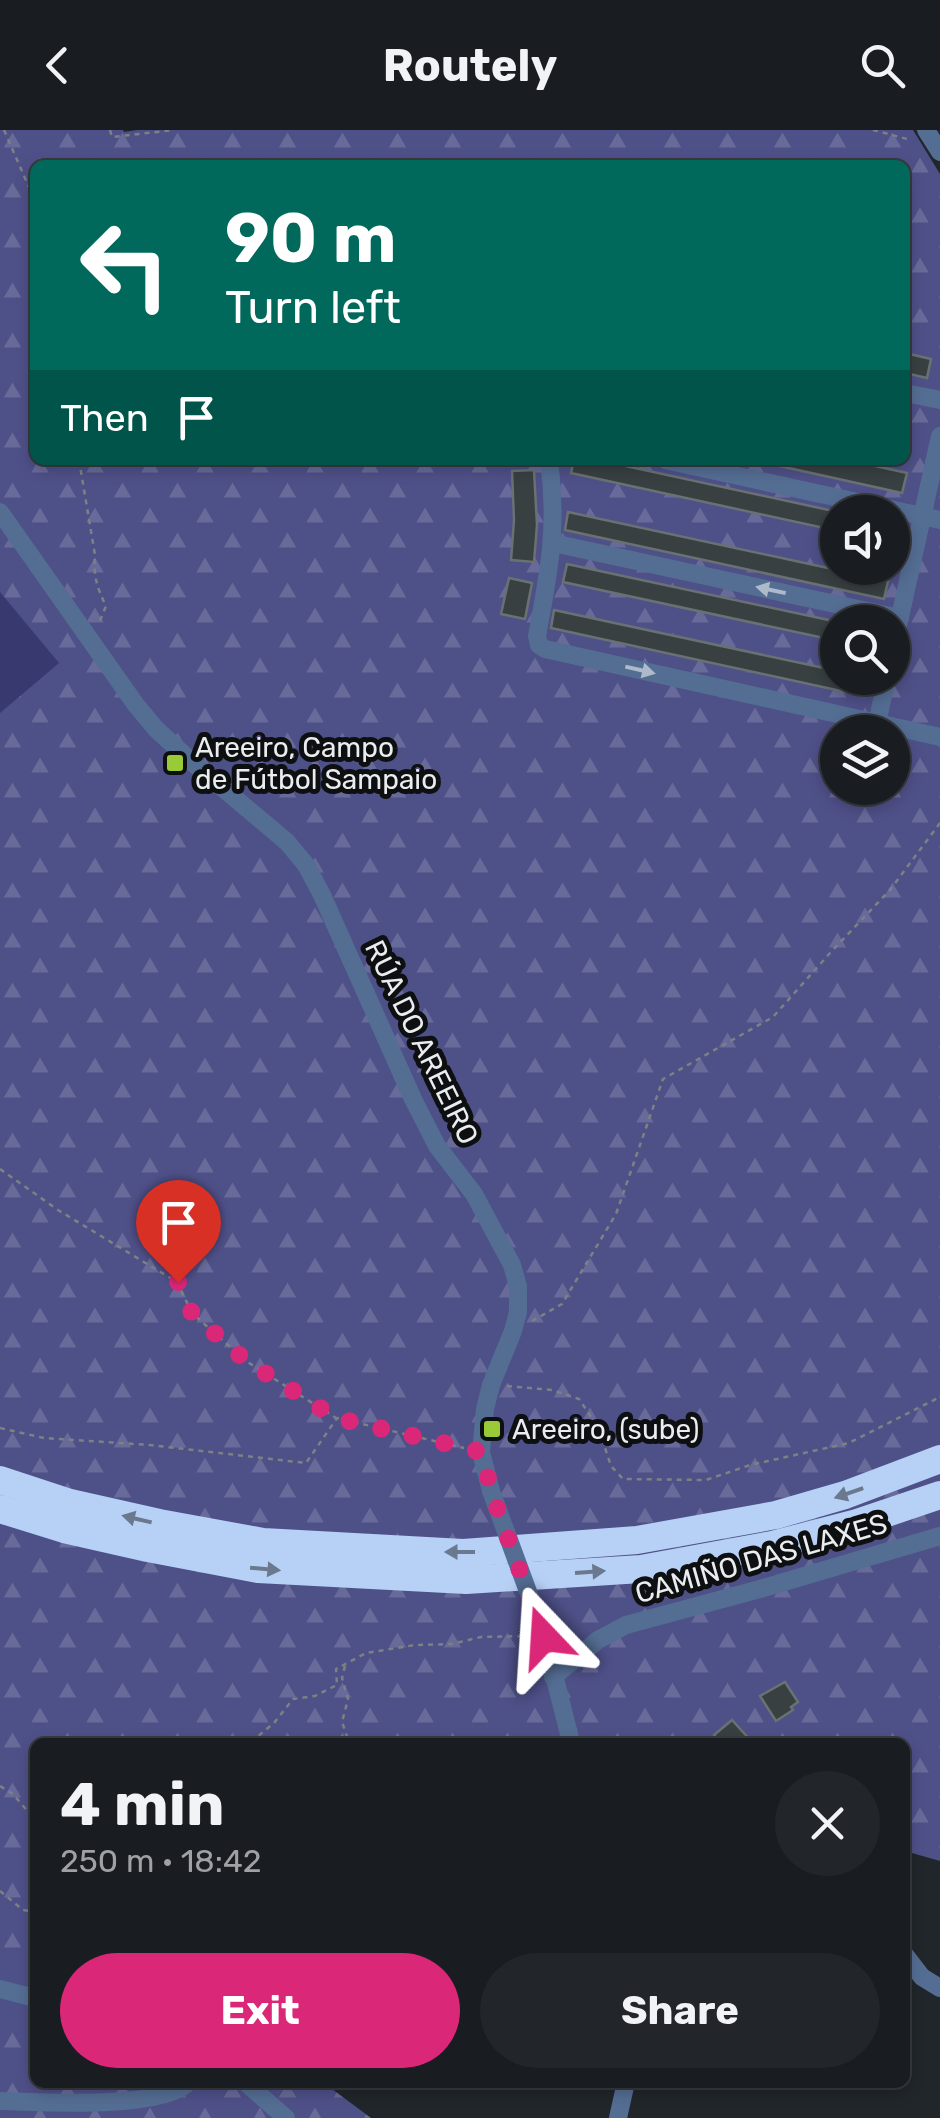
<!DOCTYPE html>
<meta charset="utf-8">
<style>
:root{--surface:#191c20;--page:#222529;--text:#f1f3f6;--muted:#9fa1a5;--line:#373a3e;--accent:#db2777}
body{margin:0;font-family:Rubik,sans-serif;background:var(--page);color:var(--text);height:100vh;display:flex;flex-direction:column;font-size:38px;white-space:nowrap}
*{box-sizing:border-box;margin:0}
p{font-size:32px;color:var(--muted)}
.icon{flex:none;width:55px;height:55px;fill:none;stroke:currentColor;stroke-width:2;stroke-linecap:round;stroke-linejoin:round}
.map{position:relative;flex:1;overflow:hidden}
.details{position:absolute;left:30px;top:1608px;width:880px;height:350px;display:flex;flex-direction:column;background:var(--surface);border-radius:15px;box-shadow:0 5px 15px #0003,0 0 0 2px var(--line)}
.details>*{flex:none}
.top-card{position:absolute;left:30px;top:30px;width:880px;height:305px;border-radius:15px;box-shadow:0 5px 15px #0003,0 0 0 2px var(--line);background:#00695c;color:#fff;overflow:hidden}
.controls{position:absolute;left:820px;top:365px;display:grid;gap:20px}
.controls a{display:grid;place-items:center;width:90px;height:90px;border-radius:50%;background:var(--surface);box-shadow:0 5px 15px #0003,0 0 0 2px var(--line);font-size:50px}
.pin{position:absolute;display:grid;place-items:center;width:85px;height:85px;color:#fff;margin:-102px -42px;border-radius:50% 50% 50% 0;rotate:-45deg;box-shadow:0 0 10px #0007}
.pin .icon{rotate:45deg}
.me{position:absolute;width:110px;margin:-55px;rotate:340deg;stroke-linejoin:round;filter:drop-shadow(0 0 8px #0008)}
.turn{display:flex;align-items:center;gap:35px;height:210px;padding:0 30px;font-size:45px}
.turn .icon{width:130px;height:130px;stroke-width:2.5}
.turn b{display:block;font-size:70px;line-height:85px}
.then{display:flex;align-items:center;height:95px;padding:0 30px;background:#0003;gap:20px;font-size:38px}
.round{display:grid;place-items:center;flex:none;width:105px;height:105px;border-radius:52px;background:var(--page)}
.headline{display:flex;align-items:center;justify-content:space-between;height:170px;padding:0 30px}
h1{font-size:60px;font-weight:700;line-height:75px}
.primary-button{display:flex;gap:20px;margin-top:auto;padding:20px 30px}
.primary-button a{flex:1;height:115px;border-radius:60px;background:var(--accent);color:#fff;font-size:40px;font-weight:700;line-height:115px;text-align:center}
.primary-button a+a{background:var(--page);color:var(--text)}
header{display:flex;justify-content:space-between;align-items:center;height:130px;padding:0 30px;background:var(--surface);font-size:45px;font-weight:700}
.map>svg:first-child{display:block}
.forest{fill:url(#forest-firs);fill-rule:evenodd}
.pitch{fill:#38396e}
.building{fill:#394042;stroke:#697173;stroke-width:2.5}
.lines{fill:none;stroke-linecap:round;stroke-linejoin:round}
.path{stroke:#7d8184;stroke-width:2.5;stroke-dasharray:5 5;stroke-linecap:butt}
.minor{stroke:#546d93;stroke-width:18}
.highway{stroke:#b7d0f6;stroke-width:28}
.minor-bridge{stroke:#546d93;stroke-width:18}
.oneway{fill:#adbaca}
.oneway2{fill:#6a798e}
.route{stroke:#db2777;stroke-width:18;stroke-dasharray:0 32.4}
.poi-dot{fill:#98cb37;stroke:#0d0f10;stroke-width:4}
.labels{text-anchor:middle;stroke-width:10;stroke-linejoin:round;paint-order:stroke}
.poi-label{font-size:28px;fill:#e9edef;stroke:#0d0f10;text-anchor:start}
.street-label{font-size:28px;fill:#e9edef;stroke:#0d0f10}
</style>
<header><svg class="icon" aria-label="back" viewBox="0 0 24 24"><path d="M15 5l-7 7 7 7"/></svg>Routely<svg class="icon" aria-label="search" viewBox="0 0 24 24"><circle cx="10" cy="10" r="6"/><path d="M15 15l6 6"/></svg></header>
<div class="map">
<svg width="940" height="1988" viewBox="0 0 940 1988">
<defs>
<pattern id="forest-firs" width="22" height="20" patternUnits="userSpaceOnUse" patternTransform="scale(2.5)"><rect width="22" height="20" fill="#4e5088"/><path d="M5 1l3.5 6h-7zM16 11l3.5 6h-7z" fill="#686a99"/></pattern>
</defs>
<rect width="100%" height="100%" fill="#21262a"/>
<path class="forest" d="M0,0h123l1,2 13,-2h776l27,44v1687l-35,-10v-109h-870v340l289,1 47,35h-371zM35,35h870v295h-870zM838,382h54v56h-54zM838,492h54v56h-54zM838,602h54v56h-54z"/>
<path class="pitch" d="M0,462l59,71 -59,50z"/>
<g class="building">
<path d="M905,223l26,6 -4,19 -22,-5z"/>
<path d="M574,330h24l240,52v19l-267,-58z"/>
<path d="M776,330h72l59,13 -5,20 -127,-28z"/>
<path d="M534,340l3,55 -3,37 -23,-2 3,-40 -2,-49z"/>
<path d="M568,382l320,69 -4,18 -319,-69z"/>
<path d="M567,434l271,58v19l-275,-59z"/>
<path d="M509,448l23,5 -7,36 -24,-5z"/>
<path d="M554,480l284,61v7h30l-4,18 -313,-68z"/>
<path d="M785,1552l13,20 -7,5 2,3 -17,11 -16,-25z"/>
<path d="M732,1590l20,22h-32l-6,-7z"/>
</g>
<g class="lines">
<g class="path">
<path d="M4,0l31,71"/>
<path d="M110,0l2,7 62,-7"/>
<path d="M873,0l38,10"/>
<path d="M79,330l16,95c-2,20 2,33 11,51l-7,17"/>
<path d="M0,1039l58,41 119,72 15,31 54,48 90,57"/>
<path d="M532,1191l30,-17 54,-90 47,-135 110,-62 57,-64 60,-63 50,-67"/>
<path d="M507,1256l45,4 27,9 19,28 13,39 12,13 83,1 44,-15 99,-22 91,-46"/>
<path d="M0,1298l44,10 106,7 156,18 31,-45 127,30"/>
<path d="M345,1536l-3,12 6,21 -6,23 7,20"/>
<path d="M251,1612l23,-19 19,-24 22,-3 22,-11 -1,-16 30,-16 49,-8 37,-1 29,-7 47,-1"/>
<path d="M0,1656l13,8 22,26"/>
<path d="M0,1761l23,19 12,2"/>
</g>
<g class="minor">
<path d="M926,0l14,22"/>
<path d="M905,263l35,7"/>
<path d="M549,330c9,66 0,112 -12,176l2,9 6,4 395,88"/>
<path d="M665,330l275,60"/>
<path d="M0,382l136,193 20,24 37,34 94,79 19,23 16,30 91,204 24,47 37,48 38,71 6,21v26l-5,19 -22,54 -6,24 -4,43 10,39"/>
<path d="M553,413l347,75"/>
<path d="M892,523l48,-217"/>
<path d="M877,593l10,-45"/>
<path d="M544,1505l27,107"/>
<path d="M553,1547l45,-37 28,-15 134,-36 180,-53"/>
<path d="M905,1825l17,22 18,11"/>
<path d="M0,1859l35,9"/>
<path d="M245,1952l41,36"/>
<path d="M0,1971c40,1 163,9 189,-19"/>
<path d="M618,1988l8,-36"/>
</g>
<g class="highway">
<path d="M0,1350l70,23 89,20 104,19 200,11 174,-13 139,-25 69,-20 95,-36"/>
<path d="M0,1379l64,20 84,19 110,21 208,11 175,-11 131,-24 85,-22 83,-28"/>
</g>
<path class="minor-bridge" d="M491,1361l53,144"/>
</g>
<defs><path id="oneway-solid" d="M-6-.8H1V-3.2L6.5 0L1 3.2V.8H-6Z" transform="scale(2.5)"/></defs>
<g class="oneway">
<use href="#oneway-solid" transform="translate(771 460) rotate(-168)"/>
<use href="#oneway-solid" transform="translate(640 540) rotate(13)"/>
</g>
<g class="oneway2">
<use href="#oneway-solid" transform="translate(849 1363) rotate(161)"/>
<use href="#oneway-solid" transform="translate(137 1389) rotate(-167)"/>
<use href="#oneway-solid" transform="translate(460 1422) rotate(-180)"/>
<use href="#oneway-solid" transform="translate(265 1439) rotate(5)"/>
<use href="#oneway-solid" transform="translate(590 1442) rotate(-4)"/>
</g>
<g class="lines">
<path class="route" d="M178,1152l14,31 54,48 90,57 146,34 9,39 53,146"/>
</g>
<g class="poi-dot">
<rect x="165" y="623" width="20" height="20" rx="5"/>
<rect x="482" y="1289" width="20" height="20" rx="5"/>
</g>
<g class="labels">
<g class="poi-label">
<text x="195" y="627">Areeiro, Campo<tspan x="195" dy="32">de Fútbol Sampaio</tspan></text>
<text x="512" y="1309">Areeiro, (sube)</text>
</g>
<g class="street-label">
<text transform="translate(422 912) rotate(64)" y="10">RÚA DO AREEIRO</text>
<text transform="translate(761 1428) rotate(-16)" y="10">CAMIÑO DAS LAXES</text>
</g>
</g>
</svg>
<div class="controls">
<a><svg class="icon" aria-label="sound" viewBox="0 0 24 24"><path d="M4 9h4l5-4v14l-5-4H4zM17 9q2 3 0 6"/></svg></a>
<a><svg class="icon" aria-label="search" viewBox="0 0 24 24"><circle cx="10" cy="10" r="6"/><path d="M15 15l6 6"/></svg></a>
<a><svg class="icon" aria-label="layers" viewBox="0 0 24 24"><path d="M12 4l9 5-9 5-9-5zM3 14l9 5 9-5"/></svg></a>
</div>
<div class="pin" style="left:178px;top:1152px;background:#d93025"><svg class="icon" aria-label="arrive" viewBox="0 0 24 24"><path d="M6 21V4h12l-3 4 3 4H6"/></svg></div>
<svg class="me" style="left:544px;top:1507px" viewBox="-20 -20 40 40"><path d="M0-17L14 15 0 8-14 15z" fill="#db2777" stroke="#fff" stroke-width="4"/></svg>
<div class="top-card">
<div class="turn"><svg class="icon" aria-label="left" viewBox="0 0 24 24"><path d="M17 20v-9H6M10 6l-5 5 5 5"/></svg><div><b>90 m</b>Turn left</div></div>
<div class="then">Then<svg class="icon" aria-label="arrive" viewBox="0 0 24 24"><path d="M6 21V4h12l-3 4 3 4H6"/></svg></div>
</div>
<section class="details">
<div class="headline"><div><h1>4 min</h1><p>250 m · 18:42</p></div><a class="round"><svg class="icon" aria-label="close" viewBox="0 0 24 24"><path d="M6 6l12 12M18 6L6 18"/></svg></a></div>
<div class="primary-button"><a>Exit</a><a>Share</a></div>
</section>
</div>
